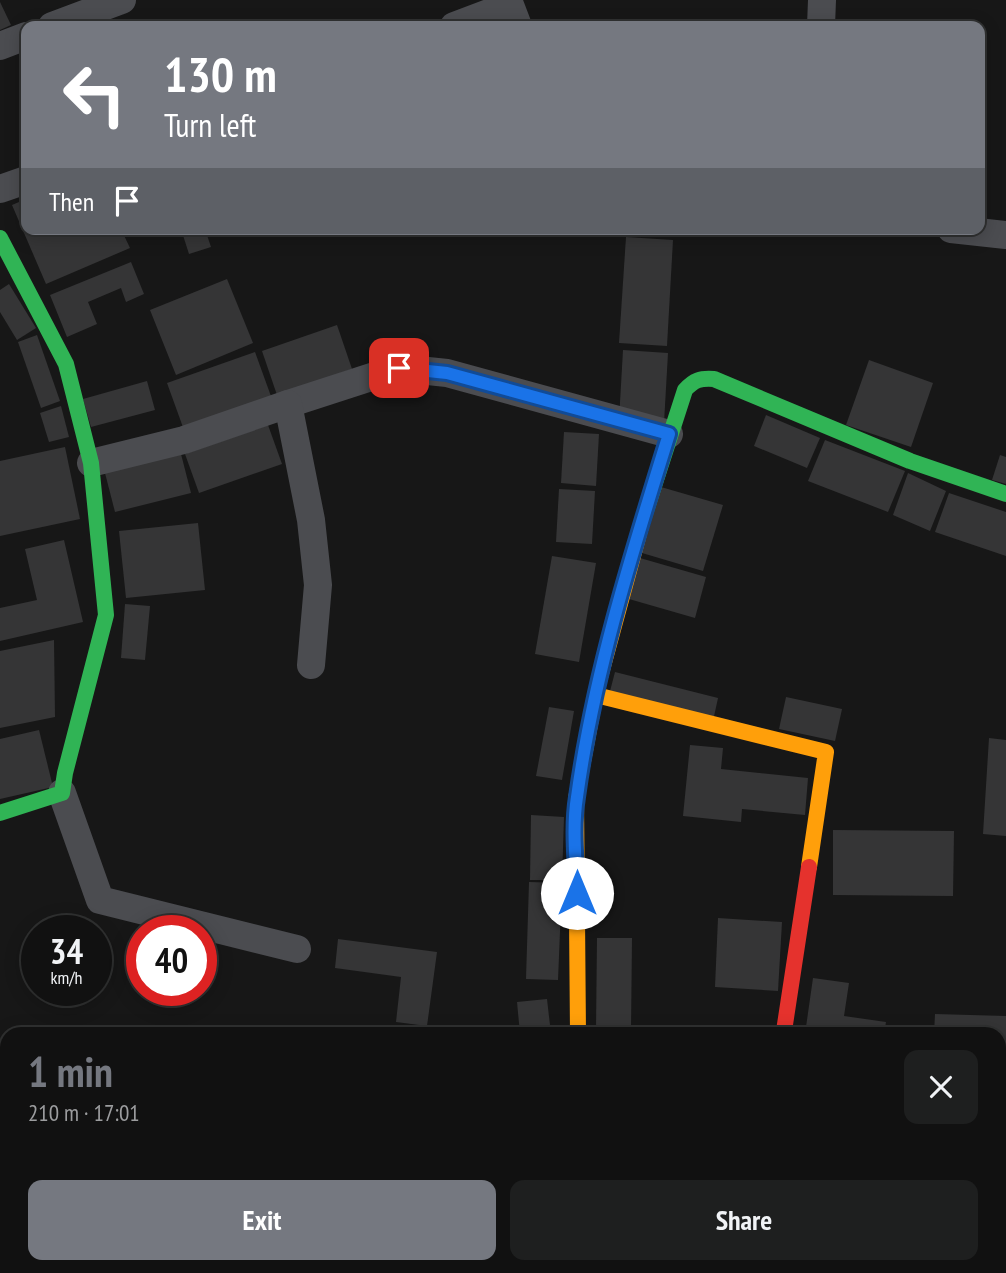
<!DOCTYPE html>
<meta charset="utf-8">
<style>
:root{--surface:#111;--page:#1e1f1f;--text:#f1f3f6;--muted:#9c9d9f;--line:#303131;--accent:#757880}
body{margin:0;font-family:"PT Sans Narrow",sans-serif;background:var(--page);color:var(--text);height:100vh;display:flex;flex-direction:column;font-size:26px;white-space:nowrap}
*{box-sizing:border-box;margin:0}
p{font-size:23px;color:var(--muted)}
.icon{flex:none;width:38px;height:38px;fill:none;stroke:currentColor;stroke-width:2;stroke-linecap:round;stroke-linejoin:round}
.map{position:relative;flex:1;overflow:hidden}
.drawer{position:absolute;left:0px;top:1027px;width:1006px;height:247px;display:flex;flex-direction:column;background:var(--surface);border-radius:21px 21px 0 0;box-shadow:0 4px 18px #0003,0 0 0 2px var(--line)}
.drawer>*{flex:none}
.banner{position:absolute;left:21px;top:21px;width:964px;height:214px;border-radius:14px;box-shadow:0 4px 18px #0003,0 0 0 2px var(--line);background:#757880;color:#fff;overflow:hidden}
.speed{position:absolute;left:21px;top:915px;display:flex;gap:14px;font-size:35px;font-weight:700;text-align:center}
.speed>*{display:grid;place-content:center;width:91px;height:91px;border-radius:50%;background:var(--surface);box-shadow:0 4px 18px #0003,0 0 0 2px var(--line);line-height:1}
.speed small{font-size:18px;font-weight:400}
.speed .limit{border:10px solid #d22;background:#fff;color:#111}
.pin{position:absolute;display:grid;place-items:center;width:60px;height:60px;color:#fff;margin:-30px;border-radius:14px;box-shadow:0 4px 10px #0006}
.me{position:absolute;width:77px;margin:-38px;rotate:0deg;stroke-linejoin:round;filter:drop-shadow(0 0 5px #0008)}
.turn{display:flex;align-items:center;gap:24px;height:147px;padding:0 28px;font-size:32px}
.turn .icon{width:91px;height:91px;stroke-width:2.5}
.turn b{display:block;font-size:49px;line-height:60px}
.then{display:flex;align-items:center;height:66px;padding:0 28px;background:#0003;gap:14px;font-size:26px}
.round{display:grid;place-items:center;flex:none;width:74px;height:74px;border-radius:14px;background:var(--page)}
.summary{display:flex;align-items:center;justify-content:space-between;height:119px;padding:0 28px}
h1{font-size:42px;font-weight:600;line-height:52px;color:var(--accent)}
.action{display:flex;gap:14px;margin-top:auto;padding:14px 28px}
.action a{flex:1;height:80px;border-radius:14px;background:var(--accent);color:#fff;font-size:28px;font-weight:600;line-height:80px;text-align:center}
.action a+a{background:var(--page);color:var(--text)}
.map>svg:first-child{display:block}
.building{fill:#353536}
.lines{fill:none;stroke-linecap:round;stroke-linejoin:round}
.street{stroke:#4b4c50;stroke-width:28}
.fast{stroke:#30b455;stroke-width:16}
.slow{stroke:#ff9f0a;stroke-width:16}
.jam{stroke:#e5322d;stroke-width:16}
.route-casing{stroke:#114b97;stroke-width:18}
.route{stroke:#1a73e8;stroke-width:12}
</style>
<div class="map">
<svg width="1006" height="1273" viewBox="0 0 1006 1273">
<rect width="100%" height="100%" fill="#171717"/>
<g class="building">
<path d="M0,2l11,23 -11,5z"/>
<path d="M26,199v30h95l9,19 -84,36 -34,-79z"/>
<path d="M181,229h24l6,18 -22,7z"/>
<path d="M626,237l47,3 -6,106 -48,-3z"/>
<path d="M131,262l13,32 -18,8 -5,-14 -33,14 9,22 -30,13 -17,-42z"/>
<path d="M227,279l26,64 -77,32 -26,-65z"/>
<path d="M9,284l27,44 -19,12 -17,-28v-22z"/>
<path d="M337,325l15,44 -75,26 -15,-44z"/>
<path d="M37,335l23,66 -19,7 -23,-66z"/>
<path d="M623,350l45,3 -4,70 -45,-3z"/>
<path d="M255,352l17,47 -88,31 -17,-47z"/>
<path d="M869,360l64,23 -22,64 -65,-22z"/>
<path d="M147,381l8,29 -64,17 -8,-28z"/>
<path d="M61,406l8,31 -20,5 -9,-29z"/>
<path d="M766,415l54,23 -13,30 -53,-22z"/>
<path d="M268,425l14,39 -83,29 -14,-39z"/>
<path d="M564,432l35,2 -3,52 -35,-3z"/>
<path d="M825,440l80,31 -17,41 -80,-31z"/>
<path d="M65,447l15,72 -80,17v-75z"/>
<path d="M181,454l10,39 -76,19 -10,-39z"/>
<path d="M1000,455l6,2v27l-14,-4z"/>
<path d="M908,473l38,18 -16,40 -37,-16z"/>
<path d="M661,487l62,18 -20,66 -61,-18z"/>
<path d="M559,489l36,2 -3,53 -36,-2z"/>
<path d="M949,493l57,19v44l-71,-24z"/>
<path d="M198,523l7,67 -79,8 -7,-67z"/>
<path d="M64,540l19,82 -83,19v-33l37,-8 -12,-51z"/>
<path d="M552,556l44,7 -17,99 -44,-8z"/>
<path d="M640,558l66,19 -11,41 -66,-19z"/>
<path d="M125,604l25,2 -5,54 -24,-2z"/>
<path d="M54,640l1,77 -55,11v-77z"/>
<path d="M615,672l103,26 -5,23 -104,-26z"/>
<path d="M786,697l56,12 -7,32 -56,-12z"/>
<path d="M549,707l25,4 -12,69 -26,-4z"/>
<path d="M39,730l14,57 -53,12v-60z"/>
<path d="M989,738l17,2v96l-23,-2z"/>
<path d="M690,745l33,3 -2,21 87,9 -3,37 -63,-6 -1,13 -58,-6z"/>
<path d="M531,815l33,2 -2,63h-32z"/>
<path d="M833,830l121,1 -1,65 -120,-1z"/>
<path d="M529,882l33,1 -4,97 -32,-1z"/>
<path d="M718,918l64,4 -4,69 -63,-4z"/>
<path d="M597,938h35l-1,92h-35z"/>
<path d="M338,939l99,13 -10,74 -31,-4 5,-45 -66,-9z"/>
<path d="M813,978l36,5 -5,33 42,6 -2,12h-79z"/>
<path d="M547,999l4,35h-31l-3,-32z"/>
<path d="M935,1014l71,2v59h-7v-41h-65z"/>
<path d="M900,1031l33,1v2h-33z"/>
<path d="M1006,1123v63h-7v-62z"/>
<path d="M7,1188v71l-7,-14v-54z"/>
<path d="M11,1267h43l3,6h-43z"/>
<path d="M62,1267h73l-7,6h-63z"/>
<path d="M237,1267h108l5,6h-107z"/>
<path d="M435,1267h34l4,6h-34z"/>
<path d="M494,1267h18l2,6h-17z"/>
</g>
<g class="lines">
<g class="street">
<path d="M52,26l70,-26"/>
<path d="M454,26l56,-21 8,21"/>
<path d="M821,26l1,-26"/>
<path d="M0,46l26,-10"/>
<path d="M0,189l26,-9"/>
<path d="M951,229l55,6"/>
<path d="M288,404l111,-36 48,5 222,61"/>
<path d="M91,463l93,-23 104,-36 23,116 7,65 -7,80"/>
<path d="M62,793l38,107 197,49"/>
<path d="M0,1095l7,17"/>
<path d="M482,1267l3,6"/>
<path d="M138,1273l7,-6"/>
</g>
<g class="fast">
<path d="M0,238l66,126 25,99 15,152 -41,158 -3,20 -62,20"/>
<path d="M642,523l43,-133c9,-10 15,-12 29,-11l196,82 96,33"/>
</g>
<g class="slow">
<path d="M596,695l230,57 -17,115"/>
<path d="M578,1034l-2,-235 20,-107 46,-169"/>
</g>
<path class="jam" d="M784,1031l25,-164"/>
</g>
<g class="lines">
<g class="route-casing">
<path id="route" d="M399,368l48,5 222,61c-37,119 -75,239 -92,363 -5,31 -1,65 0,96"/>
</g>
<use href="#route" class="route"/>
</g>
</svg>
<div class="speed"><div>34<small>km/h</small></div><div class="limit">40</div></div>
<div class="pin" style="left:399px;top:368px;background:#d93025"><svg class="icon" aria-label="arrive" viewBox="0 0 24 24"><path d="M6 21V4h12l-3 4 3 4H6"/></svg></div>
<svg class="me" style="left:577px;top:893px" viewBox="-20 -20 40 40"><circle r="19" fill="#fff"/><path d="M0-13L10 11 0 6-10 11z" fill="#1a73e8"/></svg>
<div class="banner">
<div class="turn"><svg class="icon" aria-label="left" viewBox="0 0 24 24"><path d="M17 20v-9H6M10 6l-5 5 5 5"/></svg><div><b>130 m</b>Turn left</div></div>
<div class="then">Then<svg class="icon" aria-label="arrive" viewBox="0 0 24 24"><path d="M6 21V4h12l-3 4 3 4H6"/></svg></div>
</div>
<section class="drawer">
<div class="summary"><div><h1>1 min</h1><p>210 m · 17:01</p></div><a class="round"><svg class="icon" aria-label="close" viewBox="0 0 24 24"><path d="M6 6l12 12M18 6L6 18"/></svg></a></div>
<div class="action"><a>Exit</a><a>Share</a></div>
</section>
</div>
